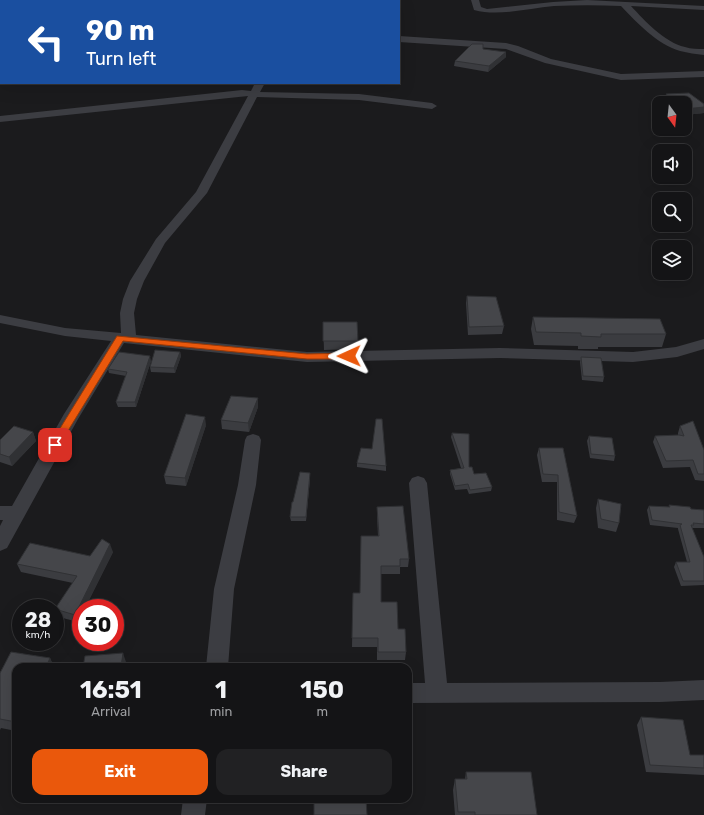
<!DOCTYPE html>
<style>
:root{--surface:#141416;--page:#212123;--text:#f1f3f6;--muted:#9d9ea1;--line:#333335;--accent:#ea580c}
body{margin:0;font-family:Rubik,sans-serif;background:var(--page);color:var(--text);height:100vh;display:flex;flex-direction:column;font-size:15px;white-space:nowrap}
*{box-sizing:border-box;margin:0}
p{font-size:13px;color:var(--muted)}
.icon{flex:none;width:22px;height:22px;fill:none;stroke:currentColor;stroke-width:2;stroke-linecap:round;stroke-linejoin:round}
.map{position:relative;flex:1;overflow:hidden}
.panel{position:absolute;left:12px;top:663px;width:400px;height:140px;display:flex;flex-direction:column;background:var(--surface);border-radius:12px;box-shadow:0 4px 16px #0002,0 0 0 1px var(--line)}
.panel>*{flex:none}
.banner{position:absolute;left:0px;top:0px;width:400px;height:84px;box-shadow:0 4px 16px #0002,0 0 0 1px var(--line);background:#1a4fa0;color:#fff;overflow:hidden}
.needle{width:26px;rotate:165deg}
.controls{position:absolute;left:652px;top:96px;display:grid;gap:8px}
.controls a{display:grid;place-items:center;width:40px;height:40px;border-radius:8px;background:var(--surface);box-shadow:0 4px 16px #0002,0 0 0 1px var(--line);font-size:20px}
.speed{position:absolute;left:12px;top:599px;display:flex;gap:8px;font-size:20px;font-weight:700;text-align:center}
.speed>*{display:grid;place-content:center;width:52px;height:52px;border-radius:50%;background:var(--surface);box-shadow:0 4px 16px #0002,0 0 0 1px var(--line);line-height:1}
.speed small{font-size:10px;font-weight:400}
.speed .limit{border:6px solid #d22;background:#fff;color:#111}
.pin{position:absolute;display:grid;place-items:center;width:34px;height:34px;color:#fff;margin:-17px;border-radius:8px;box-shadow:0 2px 6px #0006}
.me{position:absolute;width:44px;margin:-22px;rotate:269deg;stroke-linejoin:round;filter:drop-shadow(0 0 3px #0008)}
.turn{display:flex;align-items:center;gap:14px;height:84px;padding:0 20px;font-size:18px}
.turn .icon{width:52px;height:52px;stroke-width:2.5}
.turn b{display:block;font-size:28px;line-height:34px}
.eta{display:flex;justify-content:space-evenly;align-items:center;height:68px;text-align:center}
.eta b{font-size:24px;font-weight:700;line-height:28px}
.action{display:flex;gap:8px;margin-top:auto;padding:8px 20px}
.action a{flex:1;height:46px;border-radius:12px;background:var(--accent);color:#fff;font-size:16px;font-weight:700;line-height:46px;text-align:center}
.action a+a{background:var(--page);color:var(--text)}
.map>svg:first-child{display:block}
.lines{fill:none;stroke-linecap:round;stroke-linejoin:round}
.street{fill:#3c3d42;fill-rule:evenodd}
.wall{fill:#3b3c40}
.shaded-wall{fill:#303134}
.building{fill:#45464a;stroke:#303134}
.route{fill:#ea580c;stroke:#983908}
</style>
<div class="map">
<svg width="704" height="815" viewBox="0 0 704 815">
<rect width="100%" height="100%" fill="#1b1b1d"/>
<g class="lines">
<g class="street">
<path d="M5,0h9l-10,1z"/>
<rect x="301" y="0" width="8" height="1"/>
<path d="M471,0h8l2,7 6,2 66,-7 34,-2 117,6v4l-73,-4c14,15 33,36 54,41 6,2 13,2 19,2v6c-8,-1 -16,-2 -24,-4 -23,-7 -43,-28 -59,-45 -22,-1 -45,-1 -67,0 -26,2 -55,11 -80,4z"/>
<rect x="0" y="33" width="1" height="4"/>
<path d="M399,36l107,7 12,3 33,13 70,15 83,-3v6l-83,3 -76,-17 -39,-14 -107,-7z"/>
<path d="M255,83h10l-5,9 99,2 73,9 5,3 -5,3 -73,-9 -102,-3 -50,96 -42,50 -21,38 -7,18 -3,14 2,22 171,17 193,-4 133,4 43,-5 28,-8v10l-27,8 -44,5 -133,-4 -193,4 -183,-19 -46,76 -71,129 -7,3v-25l3,-6h-3v-14h12l52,-92 47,-73 -46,-5 -65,-13v-8l65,13 56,5 -1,-20 3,-14 7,-18 26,-42 40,-47 52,-96 -248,26v-6l242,-26 9,1z"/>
<path d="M253,434l6,2 2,4 -5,45 -22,104 -6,78h-22l8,-78 24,-104 7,-45 2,-4z"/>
<path d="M418,476l6,2 3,5 20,200 213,-1 44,-2v20l-44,2 -252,1v-20h17l-16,-200 3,-5z"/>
<path d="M183,799h24l-2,16h-24z"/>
</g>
</g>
<g class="wall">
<path d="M506,57l-18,15 -34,-6 1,-5z"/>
<path d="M666,94l38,10v9l-19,2v-12h-17l-3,-3z"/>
<path d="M467,296l37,30 -2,8 -34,1 -2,-32z"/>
<path d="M533,317l133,17 -4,13h-64v2h-20v-3l-44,-1 -3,-16z"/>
<path d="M323,322l35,19 -1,8 -33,1z"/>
<path d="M180,352l1,4 -6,17 -24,-1 -1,-5z"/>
<path d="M581,357l23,20 -1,5 -21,-2 -2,-18z"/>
<path d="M151,361l-15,46h-18l-2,-5 10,-26 -17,-3 -1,-4z"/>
<path d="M258,407l-9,25 -27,-3 -1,-9z"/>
<path d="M206,425l-20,61 -20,-2 -2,-8z"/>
<path d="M680,426l24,24v31l-9,-1 -5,-13 -27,1 -10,-26 2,-6 23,-1v-2z"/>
<path d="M33,432l3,9 -24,25 -12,-4v-22z"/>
<path d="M452,433l17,34 5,7 18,13 -1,4 -22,3 -2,-5 -12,1 -5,-16v-4l11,-2 -10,-31z"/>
<path d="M589,436l26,20 -1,5 -24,-3 -3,-17z"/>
<path d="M539,448h24l14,68 -3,7 -17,-3v-38h-15l-5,-27z"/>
<path d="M357,463l29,3v5l-29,-4z"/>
<path d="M310,478l-4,43h-15l-1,-4 3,-15z"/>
<path d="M598,499l21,24 -3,9 -18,-4 -2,-20z"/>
<path d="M669,505l22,4 13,1v18h-12l12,29v28l-23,1 -7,-19 2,-5h11l-9,-33v-1l-28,-3 -3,-15 2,-4 20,1z"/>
<path d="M377,507l32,52 -1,8h-8v7h-19v28l17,27 8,23 -1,8h-28v-13h-25l1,-54h7l18,-57 -1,-20z"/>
<path d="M113,552l-28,56h-4v8l-3,6 -19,-5 -4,-8 18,-26 -52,-11 -4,-8 73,-8z"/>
<path d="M11,652l39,6 4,9h-38v64l-15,-3 -1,2v-57z"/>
<path d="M641,717l49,38h14v20l-58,-3 -9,-47z"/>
<path d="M466,772l71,43h-82l-2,-25 2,-11h10z"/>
</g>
<g class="shaded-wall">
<path d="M506,52v5l-18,15 1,-6z"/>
<path d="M704,107v6l-19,2v-6z"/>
<path d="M180,352l1,4 -6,17 -1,-5z"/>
<path d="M150,356l1,5 -15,46 -1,-5z"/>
<path d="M258,398v9l-9,25 -1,-9z"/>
<path d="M205,417l1,8 -20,61 -1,-8z"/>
<path d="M33,432l3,9 -24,25 -3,-9z"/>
<path d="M310,473v5l-4,43v-4z"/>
<path d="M110,544l3,8 -28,56h-4v8l-3,6 -3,-7z"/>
<path d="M123,653l3,9 -1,5h-4z"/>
<path d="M50,658l4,9h-8z"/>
</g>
<g class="building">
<path d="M472,44h11v5l23,3 -17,14 -34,-5z"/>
<path d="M689,93l15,11v3l-19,2v-6h-9l-10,-9z"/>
<path d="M467,296l29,1 8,29 -35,1z"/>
<path d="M533,317l127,2 6,15h-65v3l-20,-1v-3l-45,-1z"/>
<path d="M323,322h34l1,19h-35z"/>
<path d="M155,350l25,2 -6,16 -24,-1z"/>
<path d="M119,352l31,4 -15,46h-19l11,-30 -19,-3z"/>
<path d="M581,357l20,1 3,19 -21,-1z"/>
<path d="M231,396l27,2 -10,25 -27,-3z"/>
<path d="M186,414l19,3 -20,61 -21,-2z"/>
<path d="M376,419h6l4,47 -29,-3 4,-15 11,1z"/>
<path d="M693,421l11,29v24h-6l-5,-14 -27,1 -11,-25 24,-1 5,1 -4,-10z"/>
<path d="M14,426l19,6 -24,25 -9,-3v-14z"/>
<path d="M452,433l17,1v33h3l2,7 12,-1 6,14 -22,3 -2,-6 -13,2 -5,-16 14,-2z"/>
<path d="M589,436l23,2 3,18 -24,-2z"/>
<path d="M539,448h24l14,68 -18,-4 -1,-37 -15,-1z"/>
<path d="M300,472l10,1 -4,44h-16l2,-15h1z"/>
<path d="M598,499l23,5 -2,19 -18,-4z"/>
<path d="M669,505l21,2 1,2 13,1v14l-11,-1 1,2h-3l13,32v24h-21l-7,-19h14l-10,-37 2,-1 -30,-4 -3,-14 21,1z"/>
<path d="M403,506l6,53h-9v7h-19v36h16l1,27h7l1,23h-28v-14h-26l1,-45h7l1,-57h18l-2,-29z"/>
<path d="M102,539l8,5 -35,71 -20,-6 22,-33 -60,-12 13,-21 60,13z"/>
<path d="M11,652l39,6 -4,9h-30v55l-16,-3v-46z"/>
<path d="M123,653l-2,14h-38l2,-11z"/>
<path d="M641,717l42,3 7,35h14v13l-54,-3z"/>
<path d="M466,772h65l6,43h-62v-3h-17l-3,-33h12z"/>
<path d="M314,799h52l1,16h-53z"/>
</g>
<path class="route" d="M117,336l190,18 42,-1 4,3 -4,3h-42l-184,-18 -65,106h-7l-1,-2 1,-2z"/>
</svg>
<div class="controls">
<a><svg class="needle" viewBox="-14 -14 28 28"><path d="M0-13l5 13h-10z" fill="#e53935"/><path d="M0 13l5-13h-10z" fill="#9d9ea1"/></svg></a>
<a><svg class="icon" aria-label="sound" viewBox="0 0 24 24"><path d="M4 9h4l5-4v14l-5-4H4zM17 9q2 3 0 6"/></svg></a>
<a><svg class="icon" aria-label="search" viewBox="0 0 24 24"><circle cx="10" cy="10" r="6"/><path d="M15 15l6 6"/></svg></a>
<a><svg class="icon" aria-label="layers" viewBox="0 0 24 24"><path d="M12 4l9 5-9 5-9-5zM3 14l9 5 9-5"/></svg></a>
</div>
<div class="speed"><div>28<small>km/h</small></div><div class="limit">30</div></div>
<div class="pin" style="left:55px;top:445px;background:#d93025"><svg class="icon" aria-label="arrive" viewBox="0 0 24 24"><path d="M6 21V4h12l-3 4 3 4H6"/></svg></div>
<svg class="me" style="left:349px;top:356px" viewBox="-20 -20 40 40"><path d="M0-17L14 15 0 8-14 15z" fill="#ea580c" stroke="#fff" stroke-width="4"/></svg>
<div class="banner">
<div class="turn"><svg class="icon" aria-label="left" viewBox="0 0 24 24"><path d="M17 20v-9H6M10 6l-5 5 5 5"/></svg><div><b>90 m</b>Turn left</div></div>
</div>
<section class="panel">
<div class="eta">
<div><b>16:51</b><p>Arrival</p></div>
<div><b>1</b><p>min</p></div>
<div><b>150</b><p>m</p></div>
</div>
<div class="action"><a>Exit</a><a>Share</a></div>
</section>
</div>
